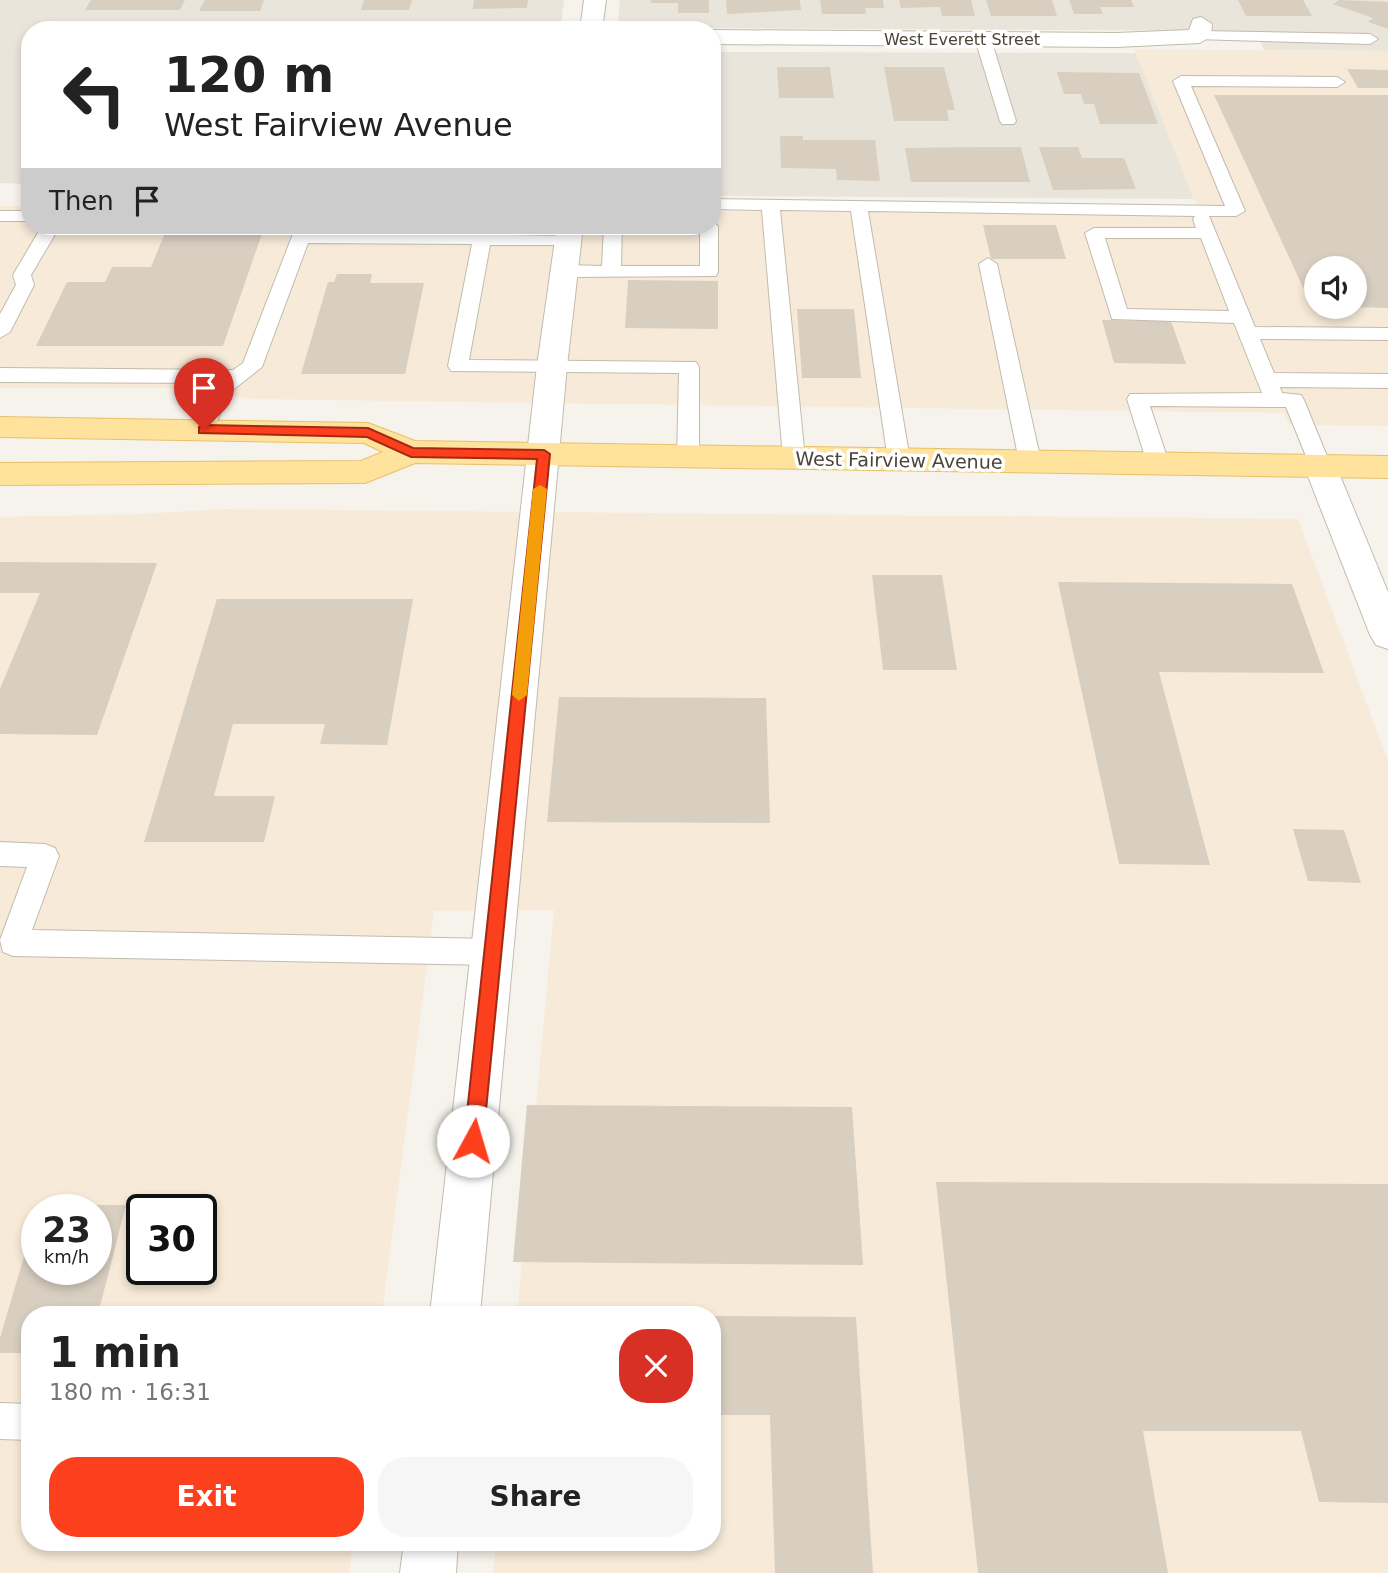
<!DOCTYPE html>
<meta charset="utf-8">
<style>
:root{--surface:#fff;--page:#f6f6f6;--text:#222;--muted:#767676;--accent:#fc3f1d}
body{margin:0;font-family:"DejaVu Sans",sans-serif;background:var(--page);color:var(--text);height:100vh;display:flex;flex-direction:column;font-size:26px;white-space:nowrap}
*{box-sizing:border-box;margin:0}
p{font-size:23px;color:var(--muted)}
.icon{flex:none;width:38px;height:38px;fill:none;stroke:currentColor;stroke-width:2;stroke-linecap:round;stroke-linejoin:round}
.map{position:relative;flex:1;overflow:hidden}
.details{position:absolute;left:21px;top:1306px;width:700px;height:245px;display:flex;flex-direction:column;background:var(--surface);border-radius:28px;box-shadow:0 4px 10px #0003}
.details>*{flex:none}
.hud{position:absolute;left:21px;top:21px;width:700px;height:214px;border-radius:28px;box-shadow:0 4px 10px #0003;background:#fff;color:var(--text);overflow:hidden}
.tools{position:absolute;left:1304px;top:256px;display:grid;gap:14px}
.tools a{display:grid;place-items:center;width:63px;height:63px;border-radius:50%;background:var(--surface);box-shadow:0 4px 10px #0003;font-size:35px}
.speed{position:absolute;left:21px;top:1194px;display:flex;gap:14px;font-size:35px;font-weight:700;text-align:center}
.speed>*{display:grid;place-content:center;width:91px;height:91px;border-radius:50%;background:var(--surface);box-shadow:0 4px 10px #0003;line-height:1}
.speed small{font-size:18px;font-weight:400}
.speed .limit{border:4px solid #111;border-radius:10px;background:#fff;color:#111}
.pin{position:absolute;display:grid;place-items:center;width:60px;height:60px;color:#fff;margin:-72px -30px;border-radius:50% 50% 50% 0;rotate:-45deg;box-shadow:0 0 7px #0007}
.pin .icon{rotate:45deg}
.me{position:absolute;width:77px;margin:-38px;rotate:6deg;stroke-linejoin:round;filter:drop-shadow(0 0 5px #0008)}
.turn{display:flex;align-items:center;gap:24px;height:147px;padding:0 28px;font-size:32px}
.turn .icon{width:91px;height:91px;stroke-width:2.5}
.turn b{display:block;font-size:49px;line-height:60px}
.then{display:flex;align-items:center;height:66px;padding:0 28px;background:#0003;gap:14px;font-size:26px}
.round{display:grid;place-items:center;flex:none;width:74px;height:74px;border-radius:28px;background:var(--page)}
.overview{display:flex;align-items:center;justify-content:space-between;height:119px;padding:0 28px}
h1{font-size:42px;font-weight:600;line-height:52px}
.primary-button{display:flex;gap:14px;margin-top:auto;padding:14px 28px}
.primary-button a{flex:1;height:80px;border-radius:28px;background:var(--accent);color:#fff;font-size:28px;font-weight:600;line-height:80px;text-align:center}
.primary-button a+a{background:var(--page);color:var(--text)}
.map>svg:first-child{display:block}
.residential{fill:#eae5da}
.commercial{fill:#f7ead8;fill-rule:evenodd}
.building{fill:#d8cfc1}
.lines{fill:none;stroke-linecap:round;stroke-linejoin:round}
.lane-casing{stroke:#c2bbae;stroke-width:2}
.street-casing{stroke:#c2bbae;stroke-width:2}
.primary-casing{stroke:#e6c16a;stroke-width:2}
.lane{fill:#fff;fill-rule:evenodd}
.street{fill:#fff;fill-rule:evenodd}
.primary{fill:#ffe39c;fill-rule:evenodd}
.route{fill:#fc3f1d;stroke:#a42913;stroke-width:2}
.slow{fill:#f59e0b}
.labels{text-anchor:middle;stroke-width:7;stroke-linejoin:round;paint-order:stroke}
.far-street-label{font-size:16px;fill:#4b4439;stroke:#fff}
.street-label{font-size:19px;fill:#4b4439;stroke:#fff}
</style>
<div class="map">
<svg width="1388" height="1573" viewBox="0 0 1388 1573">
<rect width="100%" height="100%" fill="#f6f3ec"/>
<g class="residential">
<path d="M0,0h564l-3,26 -259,-3 -2,7h-270v154l-30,-1z"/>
<path d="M620,0h768v51l-124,-1 -8,-19 -619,-3 -19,-8z"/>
<path d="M712,52l424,1 58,146 -482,-3z"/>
</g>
<g class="commercial">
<path d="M1134,49l254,2v375l-98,-1 -6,-12 -1032,-14 -78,-11h-174v-182h30v20h682v-15l488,3zM1316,268h38v38h-38z"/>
<path d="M225,509l1073,10 90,242v812h-895l3,-31h216v-228h-195l37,-404 -120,1 -52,403h-352v228h323l-4,31h-349v-1056l138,-3zM37,1209h59v60h-59zM142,1209h59v60h-59z"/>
</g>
<g class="building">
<path d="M91,0h94l-5,10h-95z"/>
<path d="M205,0h59l-4,11h-61z"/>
<path d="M364,0h48l-3,10h-48z"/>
<path d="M474,0h54l-1,8 -54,1z"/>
<path d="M651,0h58v13h-31v-10h-27z"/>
<path d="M726,0h74l1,10 -74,4z"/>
<path d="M820,0h63l1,8h-19l1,6h-44z"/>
<path d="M899,0h72l4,16h-33l-2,-9 -39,1z"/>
<path d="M986,0h66l5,16h-66z"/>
<path d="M1069,0h62l3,7h-34l3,7h-29z"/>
<path d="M1238,0h65l9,16h-66z"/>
<path d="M1339,0l49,2v27l-20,-7 5,-4 -40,-14z"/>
<path d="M712,65h3l1,47h-4z"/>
<path d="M777,67h53l4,31h-55z"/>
<path d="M884,67h60l11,43h-8l2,11h-55z"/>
<path d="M1347,69l41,1v18h-30z"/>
<path d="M1057,72l82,1 19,51h-58l-6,-20h-10l-3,-10h-17z"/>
<path d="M1214,95h174v213l-34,-1v-39h-38v39h-4z"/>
<path d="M780,136h23v4h72l5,41 -43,-1 -1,-11 -55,-1z"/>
<path d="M977,147h44l9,35h-119l-6,-34z"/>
<path d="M1039,147h39l4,11h42l12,31 -83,1z"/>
<path d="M983,225h73l10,34h-75z"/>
<path d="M167,228h97l-41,118h-187l31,-64h38l7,-15h39z"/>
<path d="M337,274h35l-2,9h54l-19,91h-104l27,-92h6z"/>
<path d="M628,280l90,1v48l-93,-1z"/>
<path d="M797,309h57l7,69h-59z"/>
<path d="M1102,320l69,1 15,43 -72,-1z"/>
<path d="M0,562l157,1 -60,172 -97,-1v-45l40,-96h-40z"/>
<path d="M872,575h70l15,95h-74z"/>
<path d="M1058,582l234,2 32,89 -165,-1 51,193 -91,-1z"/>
<path d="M217,599h196l-26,146 -67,-1 5,-20h-92l-19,72h61l-11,46h-120z"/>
<path d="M559,697l207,1 4,125 -223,-1z"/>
<path d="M1293,829l51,1 17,53 -53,-2z"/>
<path d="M527,1105l325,2 11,158 -350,-3z"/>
<path d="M936,1182l452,2v319l-69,-1 -18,-71h-158l25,142h-190z"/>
<path d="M39,1205h87l-28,109h-68v39h-30v-15l36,-122 1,53h59v-60h-58z"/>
<path d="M712,1316l144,1 17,256h-98l-5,-158h-58z"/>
</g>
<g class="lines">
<g class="lane-casing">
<g id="lane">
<path d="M1200,31l170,3 8,5 -8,5 -175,-5 -3,-3z"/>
<path d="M983,34l8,5 25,82 -2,3h-12l-2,-3 -25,-82z"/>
<path d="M1181,76l156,1 8,5 -8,5 -146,-1 54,125 -9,5h-27l46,111 133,1v12l-128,-1 14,34 114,1v14l-108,-1 2,6 19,2 3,5 27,66 -3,5h-16l-26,-64 -136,-1 19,57 -3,5h-16l-3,-5 -20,-64 3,-5 132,-1 -28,-70 -122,-4 -27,-86 9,-5h102l-3,-9 2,-3 -327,-5 42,249 -3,5h-16l-3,-5 -37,-249 -71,-1 25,248 -3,5h-16l-3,-5 -21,-248 -50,-1v-10l513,7 -52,-125zM1105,238h96l28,73 -102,-2z"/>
<rect x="0" y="211" width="30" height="10"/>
<path d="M712,221l6,5v46l-2,4 -150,1 -9,-6 9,-6 36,1 2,-40h18l-1,40h79v-40h12z"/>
<path d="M42,226h18l-29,49 3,10 -24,47 -10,6v-24l16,-29 -3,-10z"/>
<path d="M296,226h18l-2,6 262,4 3,4 -3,4 -6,1h-78l-21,115 227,2 3,5v90l-3,5h-16l-3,-5 2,-84 -228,-2 -3,-5 24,-122 -164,-1 -46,124 -33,26 -18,42h-14l-3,-5 20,-47 -214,-1v-14l233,2 10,-7z"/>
<path d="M988,258l9,6 44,197 -3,5h-16l-3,-5 -40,-197z"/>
<path d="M0,842l45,2 10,4 4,8 -27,74 461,9 10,4 4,9 -4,9 -10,4 -480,-9 -10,-4 -3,-12 27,-73 -27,-1z"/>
<path d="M0,1403l30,1v36l-30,-1z"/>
</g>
</g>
<g class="street-casing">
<g id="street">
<path d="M584,0h22l-4,30h-22z"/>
<path d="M1201,17l11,7 -1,12 -11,7 -84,4 -404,-3v-14l404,3 73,-3 4,-11z"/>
<path d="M557,226h26l-16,140 -87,948h-50l107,-948z"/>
<path d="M1320,455l11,3 5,8 52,126v57l-12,-4 -6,-10 -66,-169 5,-8z"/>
<path d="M404,1542h54l-2,31h-56z"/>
</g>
</g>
<g class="primary-casing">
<path id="primary" d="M0,417l368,6 47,18 973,15v22l-973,-15 -50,20 -365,2v-22l361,-2 22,-9 -19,-9 -364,-6z"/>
</g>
<use href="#lane" class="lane"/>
<use href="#street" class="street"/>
<use href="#primary" class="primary"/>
</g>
<path class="route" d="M204,425l164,3 45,20 131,2 6,4 -67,687 -3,7 -7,2 -7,-2 -2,-7 73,-682 -126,-2 -44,-20 -168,-4v-6z"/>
<path class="slow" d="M540,485l7,4 -20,206 -8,6 -7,-6 21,-206z"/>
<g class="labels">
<g class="far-street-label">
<text x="962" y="45">West Everett Street</text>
</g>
<g class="street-label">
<text transform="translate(899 460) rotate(1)" y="7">West Fairview Avenue</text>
</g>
</g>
</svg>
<div class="tools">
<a><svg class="icon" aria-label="sound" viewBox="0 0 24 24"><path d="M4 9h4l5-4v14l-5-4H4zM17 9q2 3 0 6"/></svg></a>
</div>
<div class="speed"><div>23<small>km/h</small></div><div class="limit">30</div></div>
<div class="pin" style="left:204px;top:430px;background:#d93025"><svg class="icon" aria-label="arrive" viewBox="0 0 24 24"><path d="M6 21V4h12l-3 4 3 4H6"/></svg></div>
<svg class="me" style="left:473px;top:1141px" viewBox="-20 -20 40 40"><circle r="19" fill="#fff"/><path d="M0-13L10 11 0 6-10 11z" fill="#fc3f1d"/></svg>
<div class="hud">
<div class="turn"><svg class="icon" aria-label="left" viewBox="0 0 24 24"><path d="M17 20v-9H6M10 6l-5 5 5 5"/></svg><div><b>120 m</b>West Fairview Avenue</div></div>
<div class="then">Then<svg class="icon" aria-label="arrive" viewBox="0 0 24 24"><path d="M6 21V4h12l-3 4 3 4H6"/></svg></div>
</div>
<section class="details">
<div class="overview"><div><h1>1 min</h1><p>180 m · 16:31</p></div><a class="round" style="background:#d93025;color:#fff"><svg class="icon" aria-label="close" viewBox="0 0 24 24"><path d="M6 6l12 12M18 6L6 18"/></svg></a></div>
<div class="primary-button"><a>Exit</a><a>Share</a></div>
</section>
</div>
